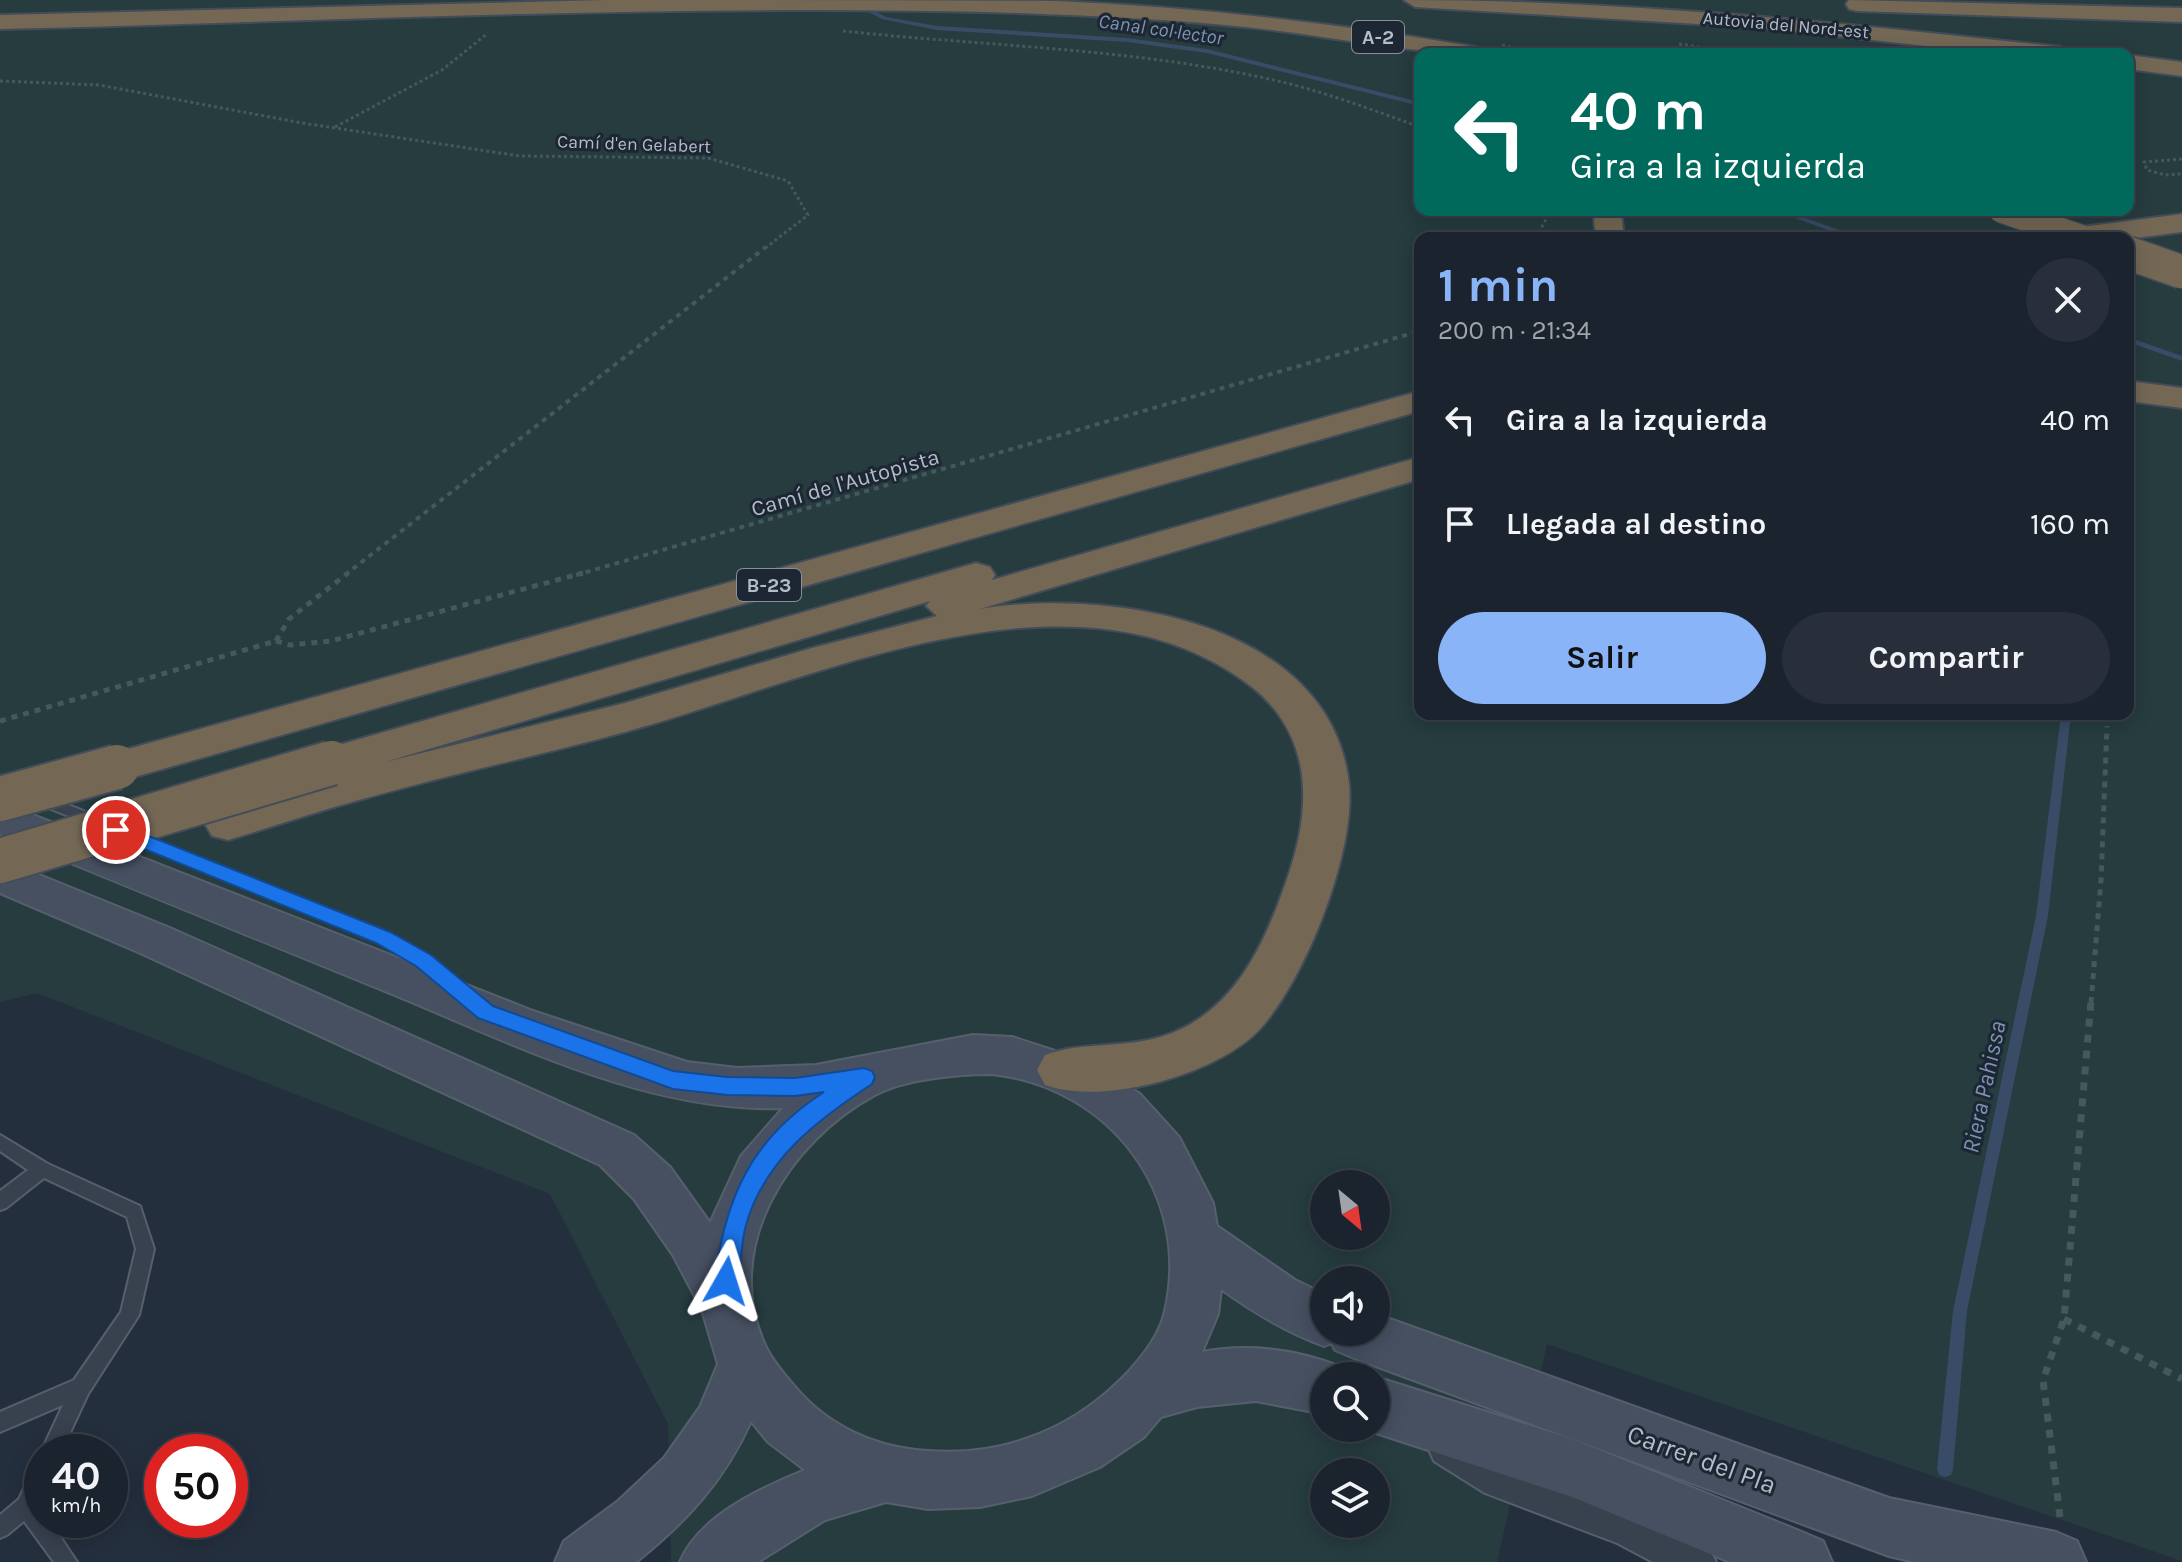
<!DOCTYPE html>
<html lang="es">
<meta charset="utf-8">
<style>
:root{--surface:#1b232e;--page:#282f3a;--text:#f1f3f6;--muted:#a0a4aa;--line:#39404a;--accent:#8ab4f8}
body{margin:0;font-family:Karla,sans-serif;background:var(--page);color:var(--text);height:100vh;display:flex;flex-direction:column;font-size:30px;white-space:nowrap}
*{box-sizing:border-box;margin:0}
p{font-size:26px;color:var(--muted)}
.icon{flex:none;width:44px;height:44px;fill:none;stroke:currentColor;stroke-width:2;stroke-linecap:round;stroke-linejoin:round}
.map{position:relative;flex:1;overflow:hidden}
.panel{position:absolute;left:1414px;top:232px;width:720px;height:488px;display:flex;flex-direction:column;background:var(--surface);border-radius:16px;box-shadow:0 4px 20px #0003,0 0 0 2px var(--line)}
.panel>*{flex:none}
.top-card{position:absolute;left:1414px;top:48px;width:720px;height:168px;border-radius:16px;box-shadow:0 4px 20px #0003,0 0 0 2px var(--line);background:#00695c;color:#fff;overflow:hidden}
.needle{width:52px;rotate:151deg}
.fabs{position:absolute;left:1310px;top:1170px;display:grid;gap:16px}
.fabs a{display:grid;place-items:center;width:80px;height:80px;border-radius:50%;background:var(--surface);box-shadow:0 4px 20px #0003,0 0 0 2px var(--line);font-size:40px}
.speed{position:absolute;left:24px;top:1434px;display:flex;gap:16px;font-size:40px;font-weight:700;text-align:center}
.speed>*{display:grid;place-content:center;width:104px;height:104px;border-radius:50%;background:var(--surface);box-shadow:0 4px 20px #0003,0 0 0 2px var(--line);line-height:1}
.speed small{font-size:20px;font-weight:400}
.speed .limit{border:12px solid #d22;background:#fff;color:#111}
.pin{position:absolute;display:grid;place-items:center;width:68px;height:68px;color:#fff;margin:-34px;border:4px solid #fff;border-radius:50%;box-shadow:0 2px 8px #0007}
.me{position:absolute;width:88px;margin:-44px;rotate:6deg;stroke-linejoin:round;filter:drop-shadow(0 0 6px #0008)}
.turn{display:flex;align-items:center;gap:28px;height:168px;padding:0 24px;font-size:36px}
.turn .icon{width:104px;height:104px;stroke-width:2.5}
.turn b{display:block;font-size:56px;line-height:68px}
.round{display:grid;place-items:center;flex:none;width:84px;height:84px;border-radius:42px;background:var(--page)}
.summary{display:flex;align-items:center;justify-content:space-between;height:136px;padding:0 24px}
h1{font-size:48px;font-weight:700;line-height:60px;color:var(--accent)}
.action{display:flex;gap:16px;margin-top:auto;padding:16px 24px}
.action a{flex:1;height:92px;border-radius:48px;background:var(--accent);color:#111;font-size:32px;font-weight:700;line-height:92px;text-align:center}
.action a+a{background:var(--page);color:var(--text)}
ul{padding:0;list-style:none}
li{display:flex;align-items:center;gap:24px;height:104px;padding:0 24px}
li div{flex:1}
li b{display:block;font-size:30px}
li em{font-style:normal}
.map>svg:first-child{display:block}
.green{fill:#263c3f;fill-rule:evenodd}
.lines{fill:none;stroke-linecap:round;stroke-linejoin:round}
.stream{fill:#394c67;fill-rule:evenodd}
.service-casing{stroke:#565f6c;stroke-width:4}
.minor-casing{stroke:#565f6c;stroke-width:4}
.secondary-casing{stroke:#565f6c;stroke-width:4}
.motorway-casing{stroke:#434c59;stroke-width:4}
.path-far3{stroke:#44595c;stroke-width:3;stroke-dasharray:3 3;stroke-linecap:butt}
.path-far2{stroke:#44595c;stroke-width:4;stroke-dasharray:5 5;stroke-linecap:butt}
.path-far1{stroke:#44595c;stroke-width:5;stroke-dasharray:6 6;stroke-linecap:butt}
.path{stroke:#44595c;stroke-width:7;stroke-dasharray:8 8;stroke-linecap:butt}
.service{fill:#38414e;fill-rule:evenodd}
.minor{fill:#38414e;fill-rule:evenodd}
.secondary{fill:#465061;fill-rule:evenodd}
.motorway{fill:#746855;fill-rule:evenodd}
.motorway-bridge-far2-casing{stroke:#434c59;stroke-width:27;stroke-linecap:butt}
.motorway-bridge-far1-casing{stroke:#434c59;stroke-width:36;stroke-linecap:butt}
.motorway-bridge-casing{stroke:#434c59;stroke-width:48;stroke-linecap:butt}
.motorway-bridge-far2{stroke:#746855;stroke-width:25}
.motorway-bridge-far1{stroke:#746855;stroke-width:33}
.motorway-bridge{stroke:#746855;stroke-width:44}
.route{fill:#1a73e8;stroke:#114b97;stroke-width:2}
.labels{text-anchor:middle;stroke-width:6;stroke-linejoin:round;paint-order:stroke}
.far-street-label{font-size:18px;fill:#b4bcc9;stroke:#1d2633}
.far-water-label{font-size:20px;font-style:italic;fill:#7c92b1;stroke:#1d2633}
.shield{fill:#1d2633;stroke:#878f9c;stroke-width:2}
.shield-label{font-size:20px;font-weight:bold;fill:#b4bcc9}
.street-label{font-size:22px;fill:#b4bcc9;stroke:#1d2633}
.water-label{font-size:24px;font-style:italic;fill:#7c92b1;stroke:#1d2633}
.near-street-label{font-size:26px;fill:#b4bcc9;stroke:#1d2633}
</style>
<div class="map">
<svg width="2182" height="1562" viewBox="0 0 2182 1562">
<rect width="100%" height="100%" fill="#242f3e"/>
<path class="green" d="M0,0h2182v1561l-635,-217 -50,218h-826l-3,-138 -118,-230 -513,-201 -37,9zM1420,54h708v156h-708zM1420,238h708v476h-708zM1324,1184h52v52h-52zM1324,1280h52v52h-52zM1324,1376h52v52h-52zM1324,1472h52v52h-52z"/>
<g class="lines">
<g class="stream">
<path d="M845,0h7l34,17 51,9 190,12 80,11 213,53v4l-213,-53 -80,-11 -190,-12 -55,-11z"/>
<path d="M1773,210h11l77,28h-11z"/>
<path d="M2128,337l54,19v5l-54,-19z"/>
<path d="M2061,714h10l-23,202 -81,395 -14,158 -2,6 -6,2 -6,-2 -2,-6 16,-158 83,-395z"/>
</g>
<g class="service-casing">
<g id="service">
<path d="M41,794l60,24 2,4 -7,5 -60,-24 -2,-4z"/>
<path d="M127,829l261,105 41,23 31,25 2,4 -2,4 -6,2 -6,-2 -31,-25 -39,-23 -256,-104 -2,-4 2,-4z"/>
<path d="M0,1135l48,29 92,42 14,43 -15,66 -51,79 -27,58h-19v2l-1,-2 22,-47 -63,27v-20l74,-32 47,-68 15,-63 -9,-32 -83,-39 -38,30 -6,2v-19l28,-21 -28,-19z"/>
<path d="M42,1461v33l-5,10 5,7v9h7l28,42h-23l-30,-41 -17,14 -7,3v-23l19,-16 16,-35z"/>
</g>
</g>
<g class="minor-casing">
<path id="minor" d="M1448,1427c23,10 42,27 65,37 45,19 185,55 203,98h-63l-36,-19 -132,-50 -51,-32 -6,-14 6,-14z"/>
</g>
<g class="secondary-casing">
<g id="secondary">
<path d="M0,802l533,209 154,51 50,6 79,-3 157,-30 39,2 77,25 51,32 39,43 34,66 4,23 78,54 29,14v38h52v-18l513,184 167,34 21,9 9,21h-171l-26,-6 -535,-198 -19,-8 -3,-7 -8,3c-38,-14 -70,-33 -103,-57l-3,25 -16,38c48,-9 97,-2 142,16l3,8h-23v38l-68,-13 -59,6 -36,10 -17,20 -44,30 -68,29 -52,11 -52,2 -42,-7 -61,18 -67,42h-78c19,-46 81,-74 125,-92l-37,-28 -17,-21c-26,59 -65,101 -115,141h-81l9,-21 54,-40 46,-43 36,-51 18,-43 -16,-54 -29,-55 -39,-56 -34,-34 -462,-213 -138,-59v-34l170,69 464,207 36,32 40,56 31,-67 42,-48c-134,5 -269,-64 -391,-114 -131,-53 -262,-106 -392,-160zM992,1074c118,13 200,120 173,237 -5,23 -20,42 -35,59 -53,57 -123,87 -202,81 -51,-3 -99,-24 -132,-63 -11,-13 -23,-26 -30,-41 -47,-98 23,-206 109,-252 29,-16 84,-21 117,-21z"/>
<path d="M1376,1377l196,62 230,93 21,9 9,21h-102l-158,-65 -196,-64 -11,-5h11z"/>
</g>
</g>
<g class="motorway-casing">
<g id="motorway">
<path d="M606,0c149,0 299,0 449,1 141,6 281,22 421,46l12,7c-73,0 -144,-15 -216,-24 -84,-10 -169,-14 -254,-17 -339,-10 -679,8 -1018,16v-14z"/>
<path d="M1404,0c221,0 438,23 657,47l12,7h-76l-233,-26 -349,-21z"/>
<path d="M1849,0l333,8v14l-325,-11 -8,-2 -3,-5z"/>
<path d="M2128,55l54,7v14l-54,-7z"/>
<path d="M1593,210h28l3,28h-28z"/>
<path d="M2182,214v18l-54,7 -76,-1 4,-6 10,-3z"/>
<path d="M2128,381l54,7v20l-54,-7z"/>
<path d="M1420,391v20l-1303,371 -15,-4 -7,-11 7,-11 15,-4z"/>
<path d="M1420,457v22l-440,130c129,-21 351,12 369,175 7,67 -44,197 -90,246 -43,45 -156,76 -214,55l-8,-15 8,-15c32,-12 69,-8 103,-15 84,-17 118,-97 142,-170 22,-67 21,-136 -38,-183 -176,-137 -441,-6 -627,45 -88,24 -178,43 -266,68 -44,12 -87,27 -131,40l-16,-4 -7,-12 7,-12 130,-38 -14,-4 -7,-11 7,-11 634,-181 14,-4 14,4 5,8 -3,5zM930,601l-4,5 11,10 -125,32 -187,55 -240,59z"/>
</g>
</g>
<g class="path-far3">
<path d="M843,31c141,15 286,17 426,48 51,11 101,30 151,48"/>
<path d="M1679,44l70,10"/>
<path d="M1502,45l42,9"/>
<path d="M0,81l99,4 203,38 218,33 188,2 80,23 20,34 -44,34"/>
<path d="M335,127l107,-57 46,-37"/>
<path d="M2182,159l-38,3 3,8 18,5 17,-1"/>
<path d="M1536,238l15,-28"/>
</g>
<g class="path-far2">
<path d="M345,575l421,-328"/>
<path d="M576,575l844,-244"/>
</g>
<g class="path-far1">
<path d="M276,641l13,-22 59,-46"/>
<path d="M276,641l14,4 41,-4 252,-68"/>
<path d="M0,721l276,-80"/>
<path d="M2091,1003l10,-123 6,-154"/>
</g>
<g class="path">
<path d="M2064,1319l118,60"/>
<path d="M2060,1517l-17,-137 21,-61 27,-318"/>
</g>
<use href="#service" class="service"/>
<use href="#minor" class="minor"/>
<use href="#secondary" class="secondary"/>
<use href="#motorway" class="motorway"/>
<g class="motorway-bridge-far2-casing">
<path id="motorway-bridge-far2" d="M2001,210l82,28"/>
</g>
<g class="motorway-bridge-far1-casing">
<path id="motorway-bridge-far1" d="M2128,253l54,19"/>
</g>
<g class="motorway-bridge-casing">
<g id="motorway-bridge">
<path d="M0,799l117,-32"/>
<path d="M0,861l331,-98"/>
</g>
</g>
<use href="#motorway-bridge-far2" class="motorway-bridge-far2"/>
<use href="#motorway-bridge-far1" class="motorway-bridge-far1"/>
<use href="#motorway-bridge" class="motorway-bridge"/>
</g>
<path class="route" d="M116,823l274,109 41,23 62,51 180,65 54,6 68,1 69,-10 8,3 3,6 -3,7c-55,36 -107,75 -126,141 -5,18 -5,38 -8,56l-3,8 -9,3 -8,-3 -4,-8c12,-84 36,-141 110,-189l-29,4 -68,-1 -54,-6 -195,-71 -62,-52 -40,-23 -266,-108v-10z"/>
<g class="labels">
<g class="far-street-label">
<text transform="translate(1786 25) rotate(5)" y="6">Autovia del Nord-est</text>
<text transform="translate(634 144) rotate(2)" y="6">Camí d'en Gelabert</text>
</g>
<g class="far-water-label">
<text transform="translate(1161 29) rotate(8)" y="7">Canal col·lector</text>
</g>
<g class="shield">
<rect x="1352" y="21" width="52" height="32" rx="6"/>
<rect x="737" y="569" width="64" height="32" rx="6"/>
</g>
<g class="shield-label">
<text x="1378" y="44">A-2</text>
<text x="769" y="592">B-23</text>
</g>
<g class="street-label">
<text transform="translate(845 482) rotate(-16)" y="8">Camí de l'Autopista</text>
</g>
<g class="water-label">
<text transform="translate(1984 1087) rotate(-78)" y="8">Riera Pahissa</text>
</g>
<g class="near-street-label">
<text transform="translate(1702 1459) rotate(20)" y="9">Carrer del Pla</text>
</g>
</g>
</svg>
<div class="fabs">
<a><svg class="needle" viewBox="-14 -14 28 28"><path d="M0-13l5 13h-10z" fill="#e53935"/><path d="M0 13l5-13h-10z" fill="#a0a4aa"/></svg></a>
<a><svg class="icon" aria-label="sound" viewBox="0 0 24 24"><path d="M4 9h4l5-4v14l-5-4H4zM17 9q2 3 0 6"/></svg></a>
<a><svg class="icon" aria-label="search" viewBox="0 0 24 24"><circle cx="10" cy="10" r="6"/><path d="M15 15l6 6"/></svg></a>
<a><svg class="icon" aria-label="layers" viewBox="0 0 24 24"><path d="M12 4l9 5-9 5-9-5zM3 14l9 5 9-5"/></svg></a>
</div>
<div class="speed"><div>40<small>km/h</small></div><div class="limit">50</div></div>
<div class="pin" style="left:116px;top:830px;background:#d93025"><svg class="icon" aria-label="arrive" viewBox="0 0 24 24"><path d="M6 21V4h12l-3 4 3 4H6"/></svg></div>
<svg class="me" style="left:726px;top:1281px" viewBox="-20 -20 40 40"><path d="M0-17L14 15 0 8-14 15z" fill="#1a73e8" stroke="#fff" stroke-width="4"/></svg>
<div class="top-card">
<div class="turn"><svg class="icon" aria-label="left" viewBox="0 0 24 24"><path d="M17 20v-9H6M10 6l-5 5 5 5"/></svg><div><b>40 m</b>Gira a la izquierda</div></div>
</div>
<section class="panel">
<div class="summary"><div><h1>1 min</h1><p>200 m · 21:34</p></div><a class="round"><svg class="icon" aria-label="close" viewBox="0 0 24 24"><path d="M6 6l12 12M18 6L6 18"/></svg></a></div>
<ul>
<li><svg class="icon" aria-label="left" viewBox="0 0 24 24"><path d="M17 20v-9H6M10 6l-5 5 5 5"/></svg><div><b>Gira a la izquierda</b></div><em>40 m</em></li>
<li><svg class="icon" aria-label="arrive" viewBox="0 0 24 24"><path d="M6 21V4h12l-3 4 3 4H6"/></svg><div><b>Llegada al destino</b></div><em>160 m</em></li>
</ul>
<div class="action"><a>Salir</a><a>Compartir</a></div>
</section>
</div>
